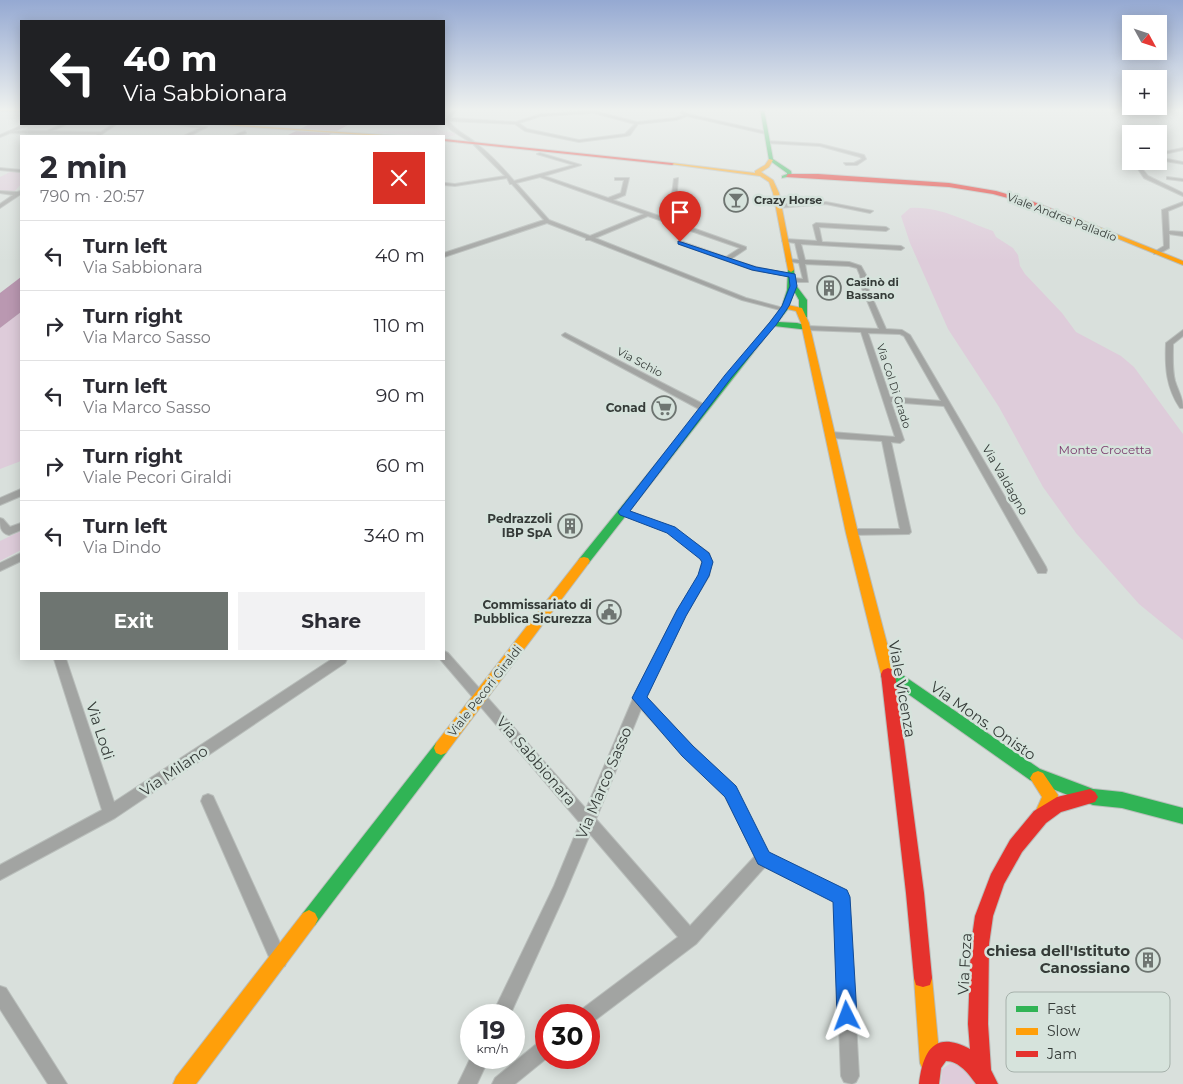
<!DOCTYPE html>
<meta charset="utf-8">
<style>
:root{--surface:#fff;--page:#f2f2f3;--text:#2b2b33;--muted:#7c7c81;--line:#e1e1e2;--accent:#6e7571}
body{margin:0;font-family:Montserrat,sans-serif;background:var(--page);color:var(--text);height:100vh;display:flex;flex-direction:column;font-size:19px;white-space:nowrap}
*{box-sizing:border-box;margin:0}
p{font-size:16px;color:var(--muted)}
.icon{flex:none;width:28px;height:28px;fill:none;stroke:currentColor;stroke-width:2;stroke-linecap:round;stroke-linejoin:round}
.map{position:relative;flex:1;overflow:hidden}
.sheet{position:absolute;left:20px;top:135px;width:425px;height:525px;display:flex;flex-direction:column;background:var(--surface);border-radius:0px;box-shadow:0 2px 12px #0003}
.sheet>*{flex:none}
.guide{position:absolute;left:20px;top:20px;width:425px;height:105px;border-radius:0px;box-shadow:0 2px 12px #0003;background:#202124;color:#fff;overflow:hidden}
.needle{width:32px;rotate:130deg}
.controls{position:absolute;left:1122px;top:15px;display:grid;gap:10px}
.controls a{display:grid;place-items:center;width:45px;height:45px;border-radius:0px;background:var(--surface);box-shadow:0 2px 12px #0003;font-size:25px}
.speed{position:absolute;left:460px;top:1004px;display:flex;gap:10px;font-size:25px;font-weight:700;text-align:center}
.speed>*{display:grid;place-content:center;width:65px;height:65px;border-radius:50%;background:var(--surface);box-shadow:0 2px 12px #0003;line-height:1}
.speed small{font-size:12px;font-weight:400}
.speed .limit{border:8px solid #d22;background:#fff;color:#111}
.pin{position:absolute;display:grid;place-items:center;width:42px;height:42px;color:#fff;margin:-51px -21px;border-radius:50% 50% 50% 0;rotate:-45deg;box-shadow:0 0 5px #0007}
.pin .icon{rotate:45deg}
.me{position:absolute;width:55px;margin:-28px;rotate:357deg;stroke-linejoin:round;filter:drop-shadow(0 0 4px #0008)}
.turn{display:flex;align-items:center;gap:18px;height:105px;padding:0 20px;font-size:22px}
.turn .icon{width:65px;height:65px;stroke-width:2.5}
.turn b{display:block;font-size:35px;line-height:42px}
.round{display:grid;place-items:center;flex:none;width:52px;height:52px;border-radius:0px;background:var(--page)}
.summary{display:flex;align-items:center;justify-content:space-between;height:85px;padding:0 20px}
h1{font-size:30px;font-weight:700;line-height:38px}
.action{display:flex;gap:10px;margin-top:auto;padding:10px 20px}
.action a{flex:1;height:58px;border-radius:0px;background:var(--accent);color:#fff;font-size:20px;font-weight:700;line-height:58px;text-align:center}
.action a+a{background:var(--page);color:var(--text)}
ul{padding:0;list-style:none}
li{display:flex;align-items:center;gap:15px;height:70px;padding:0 20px;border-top:1px solid var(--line)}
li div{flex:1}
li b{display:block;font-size:19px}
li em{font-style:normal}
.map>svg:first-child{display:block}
.green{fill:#deccda}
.water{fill:#ba98b1}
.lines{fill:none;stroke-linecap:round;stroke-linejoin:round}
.stream{stroke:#ba98b1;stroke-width:1}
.street-casing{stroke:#b9bebb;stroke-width:2}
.fast-casing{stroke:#b9bebb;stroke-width:2}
.slow-casing{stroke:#b9bebb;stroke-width:2}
.jam-casing{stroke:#b9bebb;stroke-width:2}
.street{fill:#a2a4a2;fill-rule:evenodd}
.fast{fill:#30b455;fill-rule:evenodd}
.slow{fill:#ff9f0a;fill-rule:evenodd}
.jam{fill:#e5322d;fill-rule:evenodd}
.route{fill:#1a73e8;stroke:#114b97}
.labels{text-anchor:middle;stroke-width:5;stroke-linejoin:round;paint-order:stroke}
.far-poi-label{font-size:11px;font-weight:bold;fill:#353b38;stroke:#d6e3dc;text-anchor:start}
.far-street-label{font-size:11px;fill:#353b38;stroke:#d6e3dc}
.poi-label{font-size:12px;font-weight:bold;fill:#353b38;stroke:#d6e3dc;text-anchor:end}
.park-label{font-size:12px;fill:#7a3a6c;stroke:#d6e3dc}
.street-label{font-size:12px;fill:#353b38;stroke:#d6e3dc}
.near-street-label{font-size:15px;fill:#353b38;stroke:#d6e3dc}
.near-poi-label{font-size:15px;font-weight:bold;fill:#353b38;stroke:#d6e3dc;text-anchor:end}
.key{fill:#d6e3dc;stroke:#a6b1ab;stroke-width:1}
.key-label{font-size:14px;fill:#353b38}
</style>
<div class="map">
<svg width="1183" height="1084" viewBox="0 0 1183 1084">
<rect width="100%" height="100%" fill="#d9e0dc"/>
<g class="green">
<path d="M440,130l14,3 2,2 -11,3 -1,-2 -71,-3 6,-2z"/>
<path d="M10,172h11v12l-7,8 -14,-1v-14z"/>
<path d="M910,208c31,-2 56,14 83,23l3,6 17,11 5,7 2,11 5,8 37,39 14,19 45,24 13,11 49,67v206l-44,-36 -63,-71 -33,-46 -44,-80 -51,-78 -38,-86 -9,-27z"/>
<path d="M21,312v149l-21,8v-141z"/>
<path d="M21,531v19l-21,11v-20z"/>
<path d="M951,1063l7,1 19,20h-36l1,-15z"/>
</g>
<g class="water">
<path d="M310,124h40l-23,12h-41z"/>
<path d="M21,277v35l-21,16v-35z"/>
</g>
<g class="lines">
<path class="stream" d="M855,109l9,2"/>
<g class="street-casing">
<g id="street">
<path d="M453,109h3l-5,9 65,4 25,-8 53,-3 43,11 38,-4 9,-3 -4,-2 2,-2 6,3 79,18 -1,2 -79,-18 -11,4 -38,4 -8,11 -4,1 -47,6 -54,-11 -10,-7 -66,-3c7,11 18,14 28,23 14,11 26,24 37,37l60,-16 -37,-11 3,-1 41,12 -37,11 64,22 13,-5 3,-13h-9v-2h14l-4,17 -12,5 55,19 1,-1 5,-39 4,-1 -3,41 -2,2 73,26v2l-15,10 25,8 38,8v2l-41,-7 -74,-26v-2h4l43,15 14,-9 -92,-32 -53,22 151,60 41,11 -3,2 -42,-11 -152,-60h-4v-2l-39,-15 -103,34v-4l100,-33 -32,-36h-2l-3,-6 -52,8 -11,-1 1,-2 10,1 50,-8 -32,-32 -22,-14 -6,-9zM594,113l41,11 -10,10 -46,6 -52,-11 -8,-6 22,-7zM540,177l104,37 -54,22 -41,-16 -33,-37z"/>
<path d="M25,124h5l-15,7h32l15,-7h5l-15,7 49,1 12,-8h4l-18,12h-4l2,-2 -87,-1 -10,4v-2z"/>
<path d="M172,124l35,3 -18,9h-5l16,-8z"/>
<path d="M245,131l1,2 -8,3h-5z"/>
<path d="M767,141l53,3 44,11 2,4 -9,6h-11l-2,-2h10l8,-4 -2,-2 -40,-11 -54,-3z"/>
<path d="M1183,148v2l-24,5v-2z"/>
<path d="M1167,159l16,3v2l-18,-3z"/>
<path d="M1139,161h4l-3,5 8,10 35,17v3l-39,-18 -8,-12z"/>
<path d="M0,168l21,2v2l-21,-2z"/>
<path d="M1167,177l16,2v2l-16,-2z"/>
<path d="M0,191l17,1 4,-1v3l-21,14v-4l13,-9 -13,-2z"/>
<path d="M826,202l47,9 -3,2 -44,-9 -48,4 -3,-2 3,-2z"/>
<path d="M1183,202v3l-15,6 1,20 14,1v4l-14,-2v14l-11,6h-4v-2l10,-6 -2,-36z"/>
<path d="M816,223l70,4 3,2 -3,2 -67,-4 3,15 79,4 3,2 -3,2 -100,-6 4,16 44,2 12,4 5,9 1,11 19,43 16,1 8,5 136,232 1,3 -1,3h-8l-94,-167 -53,-4 13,38 -4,3 -9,-1 20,90 -2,2 -60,1 -2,-2 2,-2 3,-2h48l-18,-88 -51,-3 -4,-3 4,-3 64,5 -34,-105 -55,-2 -3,-2 3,-2 73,3 -18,-43 -1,-11 -3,-7 -8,-2 -44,-2 3,18h-15l-3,-2 3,-2 10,1 -4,-16 -13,-2 3,-2 10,1 -4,-17 -13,-2 3,-2 32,2 -4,-16zM868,333l32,1 4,2 37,65 -51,-4z"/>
<path d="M1183,330v6l-10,8c0,12 -1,25 2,37 3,10 8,17 8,27h-3c-14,-21 -15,-41 -14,-65z"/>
<path d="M565,333l142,73 1,2 -4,2h-3l-138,-74 -1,-1z"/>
<path d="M21,489v7l-21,9v-7z"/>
<path d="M623,509l51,19 35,25 3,9 -3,14 -24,40 -39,81 47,50 42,39 33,67 78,39 3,5 10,179 -3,6 -4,2 -8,-2 -3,-6 -7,-175 -69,-34 -69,77 -102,77 -5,2v-8h-10l3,-6 96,-72 -88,-103 -26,62 -54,119h-18l62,-129 26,-63 -140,-164h4v-8l4,2 138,156 49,-115 42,-83 22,-35 3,-14 -1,-4 -33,-26 -48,-18 -2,-2zM641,709l42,46 42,41 30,60 -65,70 -94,-107z"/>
<path d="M0,518l3,1 7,8 11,-4v7l-12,5c-9,-2 -9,-10 -9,-17z"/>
<path d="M21,553v8l-21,10v-8z"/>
<path d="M54,659h12l48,143 218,-143h15l-2,4 -230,155 -115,62v-15l102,-55z"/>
<path d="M208,794l5,2 72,158 2,6 -2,6 -6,2 -6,-2 -72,-165 2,-5z"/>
<path d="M0,986l6,2 61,96h-19l-48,-75z"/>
<path d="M546,1038l1,20 -32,26h-23l3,-6 45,-37z"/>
<path d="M471,1057l18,1 -12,26h-19z"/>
</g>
</g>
<g class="fast-casing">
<g id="fast">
<path d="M760,109h4l9,50 18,12 1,5 -10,2v-2l5,-2v-1l-18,-13z"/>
<path d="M791,268l3,2 1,14 12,16v17l-4,2 -4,-2v-17l-5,-9 -6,18 -10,13 19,1 12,3v4l-35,-4 -186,238h-8l-2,-3 2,-3 201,-249 6,-19 1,-20z"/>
<path d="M888,670l16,6 136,93 53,20 29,3 61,16v16l-61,-16 -29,-3 -63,-25 -136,-96 -11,-4 -2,-4 2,-4z"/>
<path d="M441,741l5,2 2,5 -2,5 -131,172 -6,3 -6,-3 -3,-6 3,-6 133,-170z"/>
</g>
</g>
<g class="slow-casing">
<g id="slow">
<rect x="0" y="109" width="21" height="2"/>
<path d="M209,124h18l171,12h-19z"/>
<path d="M769,159l4,1 -4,7 -8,5 12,8 6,13 15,77 -3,2 -3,-2 -15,-77 -4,-11 -9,-6 -90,-12 2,-1 83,10v-2l10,-6z"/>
<path d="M1072,218h4l107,43v4l-111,-45z"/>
<path d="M783,304l19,4 7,15 49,210 37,141 -2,4 -5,2 -5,-2 -2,-4 -35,-141 -45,-210 -5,-12 -13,-3z"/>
<path d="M584,557l4,1 2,3 -2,3 -142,189 -5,2 -5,-2 -2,-5 2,-5 144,-185z"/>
<path d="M1038,771l5,2 15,22c-2,11 -5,23 -16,28l-6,-2 -2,-6 8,-18 -12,-19 3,-5z"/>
<path d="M309,910l6,3 3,6 -3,6 -119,159h-23l3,-7 127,-164z"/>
<path d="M923,969l7,2 2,7 8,85 -3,7 -7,3 -7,-3 -3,-7 -6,-85 2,-7z"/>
</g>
</g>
<g class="jam-casing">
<g id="jam">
<path d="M444,139l228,24 2,1 -2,1 -228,-24z"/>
<path d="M788,174h30l131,9 47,8 38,11 43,17 -5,1 -42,-16 -37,-10 -44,-7 -163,-10z"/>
<path d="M888,668l5,2 2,4 29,219 8,85 -2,7 -7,2 -7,-2 -2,-7 -8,-85 -25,-219 2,-4z"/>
<path d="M1090,789l5,3 3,5 -3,5 -34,10 -15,11 -24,29 -18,32 -11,32 -4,28 -1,80 3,46 7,14h-22c-7,-10 -17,-23 -30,-23l-5,7 -2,16h-20c4,-33 15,-54 51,-35l-2,-25 3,-80 4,-28 16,-42 19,-34 24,-29 23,-14z"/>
</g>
</g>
<use href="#street" class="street"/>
<use href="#fast" class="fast"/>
<use href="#slow" class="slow"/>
<use href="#jam" class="jam"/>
</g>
<linearGradient id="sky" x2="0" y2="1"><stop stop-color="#95a9d2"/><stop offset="0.42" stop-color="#eef1ef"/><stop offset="1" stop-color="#eef1ef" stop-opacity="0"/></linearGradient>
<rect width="1183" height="261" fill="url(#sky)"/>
<path class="route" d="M678,241l78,26 39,7 2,12 -8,20 -13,19 -45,53 -101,133 45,16 34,26 4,9 -4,14 -23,40 -39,81 46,49 43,40 33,66 78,38 3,7 7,119 -3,7 -7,3 -7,-3 -3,-7 -4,-114 -75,-38 -33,-67 -43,-41 -50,-58 45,-88 21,-35 4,-13 -2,-3 -33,-26 -47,-18 -2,-3 107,-137 45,-53 12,-16 8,-20 -1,-9 -37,-7 -74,-26z"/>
<defs>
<g id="bar-ring" transform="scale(1.25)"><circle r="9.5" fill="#d6e3dc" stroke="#6e7571" stroke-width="1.5"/><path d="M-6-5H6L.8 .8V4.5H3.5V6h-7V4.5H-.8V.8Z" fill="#6e7571"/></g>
<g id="building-ring" transform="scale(1.25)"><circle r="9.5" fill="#d6e3dc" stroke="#6e7571" stroke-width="1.5"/><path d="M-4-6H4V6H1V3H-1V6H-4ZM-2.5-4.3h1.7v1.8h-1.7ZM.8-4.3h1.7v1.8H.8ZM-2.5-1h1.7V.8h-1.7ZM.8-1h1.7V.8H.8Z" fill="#6e7571"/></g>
<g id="supermarket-ring" transform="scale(1.25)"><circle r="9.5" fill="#d6e3dc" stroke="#6e7571" stroke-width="1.5"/><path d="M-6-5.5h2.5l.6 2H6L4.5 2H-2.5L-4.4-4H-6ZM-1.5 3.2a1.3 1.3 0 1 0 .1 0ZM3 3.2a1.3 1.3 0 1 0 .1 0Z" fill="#6e7571"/></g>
<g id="civic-ring" transform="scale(1.25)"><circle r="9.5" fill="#d6e3dc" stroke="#6e7571" stroke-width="1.5"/><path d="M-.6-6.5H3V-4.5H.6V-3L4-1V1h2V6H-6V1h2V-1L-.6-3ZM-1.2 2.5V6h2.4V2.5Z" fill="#6e7571"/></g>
</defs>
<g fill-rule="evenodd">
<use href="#bar-ring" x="736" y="200"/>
<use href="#building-ring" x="829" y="288"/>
<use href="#supermarket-ring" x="664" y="408"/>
<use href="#building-ring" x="570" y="526"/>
<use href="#civic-ring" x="609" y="612"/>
<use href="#building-ring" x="1148" y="960"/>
</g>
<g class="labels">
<g class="far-poi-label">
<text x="754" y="204">Crazy Horse</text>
<text x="846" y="286">Casinò di<tspan x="846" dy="13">Bassano</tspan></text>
</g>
<g class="far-street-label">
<text transform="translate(1062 217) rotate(21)" y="4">Viale Andrea Palladio</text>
<text transform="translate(640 362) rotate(28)" y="4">Via Schio</text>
<text transform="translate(894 386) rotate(72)" y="4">Via Col Di Grado</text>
</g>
<g class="poi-label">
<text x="646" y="412">Conad</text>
<text x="552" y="523">Pedrazzoli<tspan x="552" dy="14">IBP SpA</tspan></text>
<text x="592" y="609">Commissariato di<tspan x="592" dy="14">Pubblica Sicurezza</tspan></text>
</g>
<g class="park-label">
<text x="1105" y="454">Monte Crocetta</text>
</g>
<g class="street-label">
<text transform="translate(1005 480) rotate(60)" y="4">Via Valdagno</text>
<text transform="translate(485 691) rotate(-52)" y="4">Viale Pecori Giraldi</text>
</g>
<g class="near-street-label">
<text transform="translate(902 689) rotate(80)" y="5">Viale Vicenza</text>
<text transform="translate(983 721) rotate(35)" y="5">Via Mons. Onisto</text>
<text transform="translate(100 731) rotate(72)" y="5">Via Lodi</text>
<text transform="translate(536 761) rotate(49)" y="5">Via Sabbionara</text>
<text transform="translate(174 771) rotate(-34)" y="5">Via Milano</text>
<text transform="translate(604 783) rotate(-67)" y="5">Via Marco Sasso</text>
<text transform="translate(965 964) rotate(-87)" y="5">Via Foza</text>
</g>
<g class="near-poi-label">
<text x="1130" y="956">chiesa dell'Istituto<tspan x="1130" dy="17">Canossiano</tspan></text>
</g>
</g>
<rect x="1006" y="992" width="164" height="80" rx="8" class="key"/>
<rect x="1016" y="1006" width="22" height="6" fill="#30b455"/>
<rect x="1016" y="1028" width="22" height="7" fill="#ff9f0a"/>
<rect x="1016" y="1051" width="22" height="6" fill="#e5322d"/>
<g class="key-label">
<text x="1047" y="1014">Fast</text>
<text x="1047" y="1036">Slow</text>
<text x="1047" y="1059">Jam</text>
</g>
</svg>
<div class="controls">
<a><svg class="needle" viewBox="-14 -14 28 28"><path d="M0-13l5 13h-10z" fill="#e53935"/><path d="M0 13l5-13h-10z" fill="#7c7c81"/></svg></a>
<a>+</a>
<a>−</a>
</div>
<div class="speed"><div>19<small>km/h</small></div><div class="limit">30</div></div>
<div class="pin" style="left:680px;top:242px;background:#d93025"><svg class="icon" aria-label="arrive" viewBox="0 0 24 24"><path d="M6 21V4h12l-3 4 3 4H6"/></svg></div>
<svg class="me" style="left:847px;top:1016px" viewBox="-20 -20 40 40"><path d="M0-17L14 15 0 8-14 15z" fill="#1a73e8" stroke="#fff" stroke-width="4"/></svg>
<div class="guide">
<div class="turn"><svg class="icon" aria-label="left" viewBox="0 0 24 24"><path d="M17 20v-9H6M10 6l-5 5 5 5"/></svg><div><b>40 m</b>Via Sabbionara</div></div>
</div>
<section class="sheet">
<div class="summary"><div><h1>2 min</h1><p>790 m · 20:57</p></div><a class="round" style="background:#d93025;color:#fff"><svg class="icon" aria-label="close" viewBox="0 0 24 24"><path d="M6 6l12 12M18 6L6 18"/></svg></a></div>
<ul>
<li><svg class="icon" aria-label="left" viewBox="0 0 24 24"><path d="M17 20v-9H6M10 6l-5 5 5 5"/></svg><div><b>Turn left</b><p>Via Sabbionara</p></div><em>40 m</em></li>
<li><svg class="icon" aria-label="right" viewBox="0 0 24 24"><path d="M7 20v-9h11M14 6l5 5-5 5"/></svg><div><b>Turn right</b><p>Via Marco Sasso</p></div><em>110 m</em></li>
<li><svg class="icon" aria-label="left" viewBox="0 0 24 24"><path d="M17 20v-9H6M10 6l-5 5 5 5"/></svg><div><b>Turn left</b><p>Via Marco Sasso</p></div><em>90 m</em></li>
<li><svg class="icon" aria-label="right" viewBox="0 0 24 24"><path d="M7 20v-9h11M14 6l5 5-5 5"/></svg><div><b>Turn right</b><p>Viale Pecori Giraldi</p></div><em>60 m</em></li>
<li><svg class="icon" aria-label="left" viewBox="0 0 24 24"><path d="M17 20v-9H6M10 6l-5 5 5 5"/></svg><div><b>Turn left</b><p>Via Dindo</p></div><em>340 m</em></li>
</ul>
<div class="action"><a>Exit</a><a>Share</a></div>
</section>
</div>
